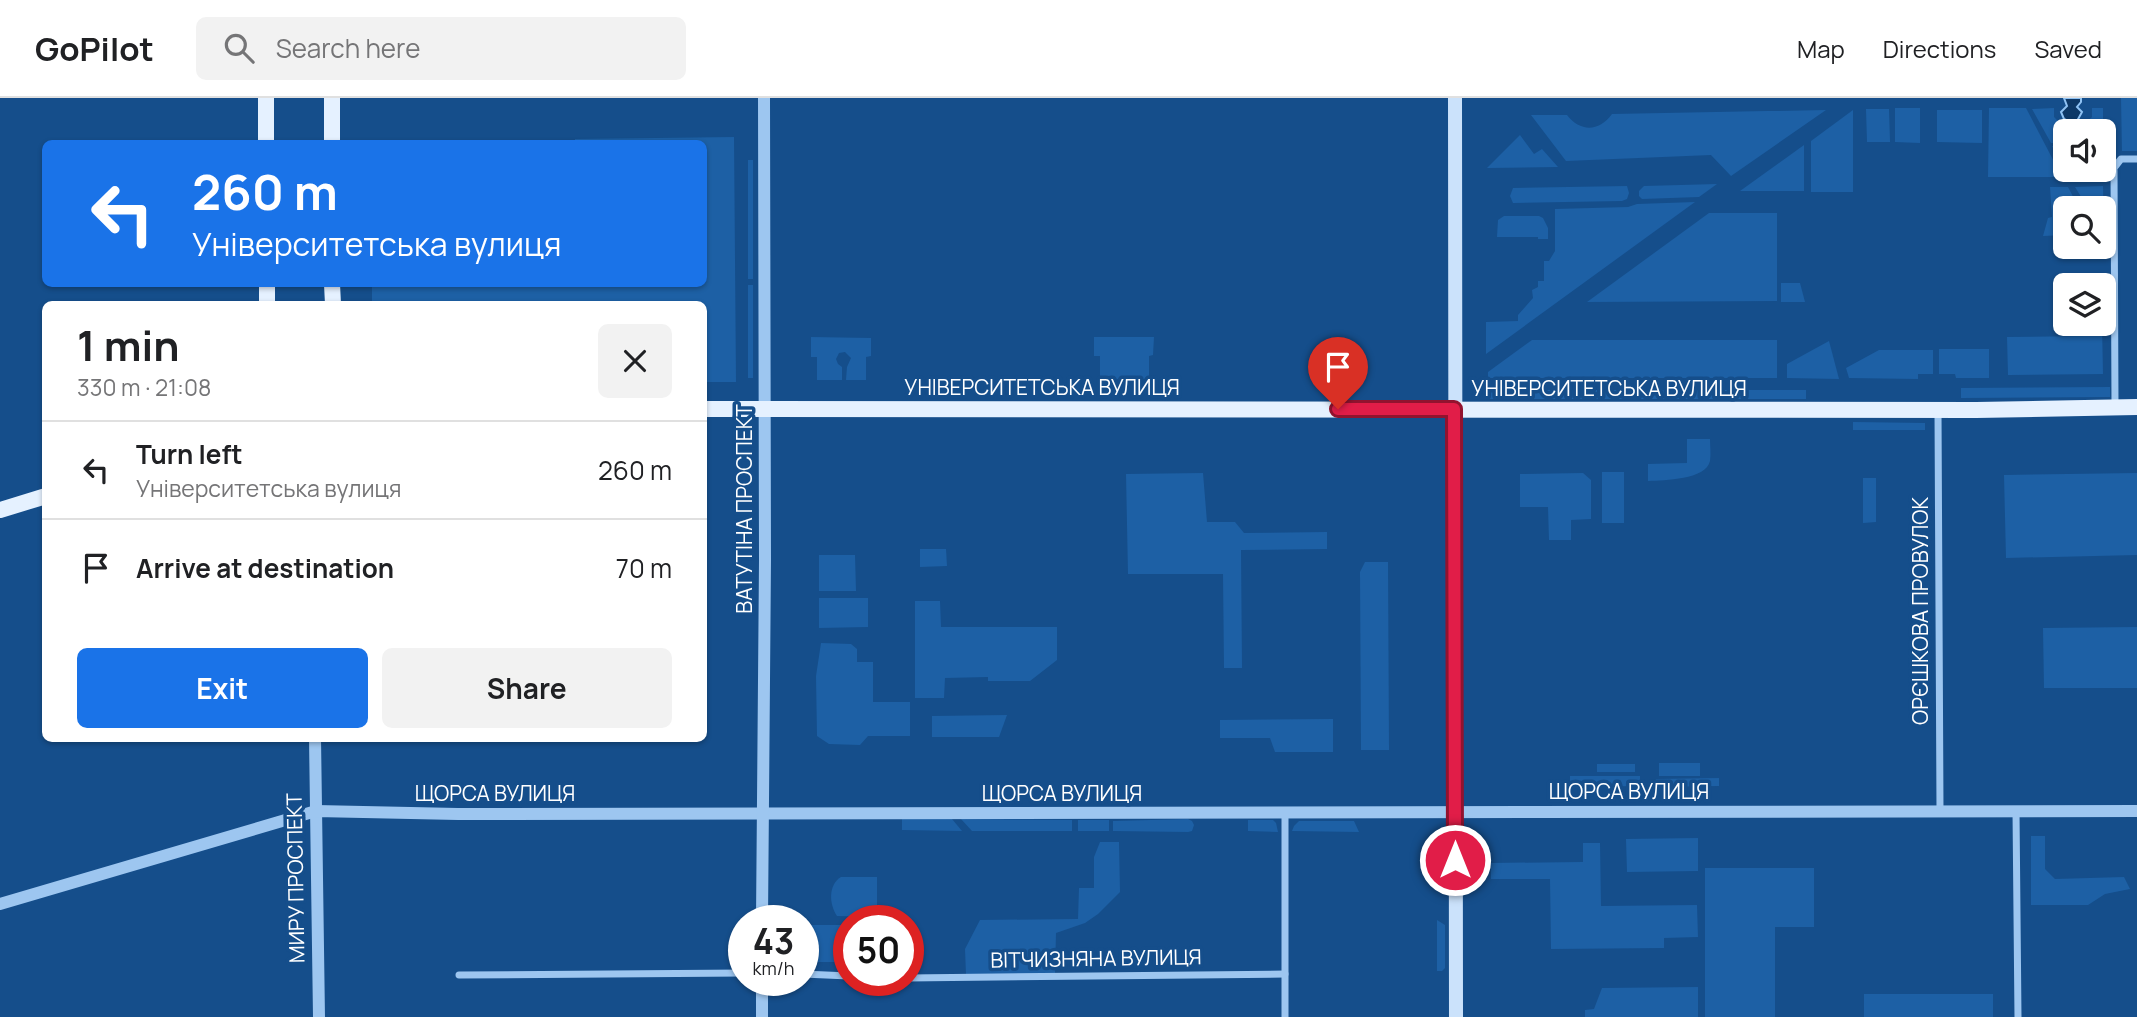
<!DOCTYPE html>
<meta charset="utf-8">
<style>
:root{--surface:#fff;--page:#f2f2f2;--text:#202124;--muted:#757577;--line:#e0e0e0;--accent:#1a73e8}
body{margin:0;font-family:Manrope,sans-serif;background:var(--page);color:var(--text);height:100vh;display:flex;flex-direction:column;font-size:26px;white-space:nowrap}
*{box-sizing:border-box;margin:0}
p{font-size:23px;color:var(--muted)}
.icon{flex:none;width:38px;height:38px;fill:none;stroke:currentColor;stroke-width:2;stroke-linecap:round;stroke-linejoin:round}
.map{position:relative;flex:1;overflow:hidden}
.panel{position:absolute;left:42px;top:203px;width:665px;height:441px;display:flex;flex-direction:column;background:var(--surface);border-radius:10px;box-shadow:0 2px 5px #0004}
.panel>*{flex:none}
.top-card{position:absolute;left:42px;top:42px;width:665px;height:147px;border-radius:10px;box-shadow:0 2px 5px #0004;background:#1a73e8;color:#fff;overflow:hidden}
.tools{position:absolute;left:2053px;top:21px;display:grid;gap:14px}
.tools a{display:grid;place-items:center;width:63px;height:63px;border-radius:10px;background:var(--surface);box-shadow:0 2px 5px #0004;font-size:35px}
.speed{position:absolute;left:728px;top:807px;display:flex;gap:14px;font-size:35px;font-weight:700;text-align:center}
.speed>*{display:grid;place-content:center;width:91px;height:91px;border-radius:50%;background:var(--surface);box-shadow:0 2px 5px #0004;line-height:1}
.speed small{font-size:18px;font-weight:400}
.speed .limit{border:10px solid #d22;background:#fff;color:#111}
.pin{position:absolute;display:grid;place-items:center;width:60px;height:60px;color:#fff;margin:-72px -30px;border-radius:50% 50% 50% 0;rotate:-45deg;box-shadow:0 0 7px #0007}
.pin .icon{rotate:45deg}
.me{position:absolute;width:77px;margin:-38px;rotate:0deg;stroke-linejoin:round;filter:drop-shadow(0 0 5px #0008)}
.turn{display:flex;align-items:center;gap:24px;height:147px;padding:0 35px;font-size:32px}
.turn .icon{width:91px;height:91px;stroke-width:2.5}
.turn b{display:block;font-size:49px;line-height:60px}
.round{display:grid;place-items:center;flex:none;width:74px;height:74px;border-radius:10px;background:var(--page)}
.overview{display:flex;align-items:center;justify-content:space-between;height:119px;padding:0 35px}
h1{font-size:42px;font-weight:700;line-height:52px}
.button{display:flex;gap:14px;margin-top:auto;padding:14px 35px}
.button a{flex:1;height:80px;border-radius:10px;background:var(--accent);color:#fff;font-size:28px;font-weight:700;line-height:80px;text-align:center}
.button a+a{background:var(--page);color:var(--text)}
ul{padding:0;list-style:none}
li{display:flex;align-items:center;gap:21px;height:98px;padding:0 35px;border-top:2px solid var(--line)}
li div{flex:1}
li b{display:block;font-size:26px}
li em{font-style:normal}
header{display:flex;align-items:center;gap:42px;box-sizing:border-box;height:98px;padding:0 35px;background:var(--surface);border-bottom:2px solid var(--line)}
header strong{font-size:33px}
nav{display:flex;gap:38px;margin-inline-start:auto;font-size:24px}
.search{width:490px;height:63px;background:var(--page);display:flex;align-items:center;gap:18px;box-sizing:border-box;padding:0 24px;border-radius:10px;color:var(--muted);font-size:26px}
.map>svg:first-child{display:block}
.green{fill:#1d60a5}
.water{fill:#0d3867;stroke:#8fc2f3;stroke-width:2}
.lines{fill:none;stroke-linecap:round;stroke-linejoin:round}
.minor{stroke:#9dc6f0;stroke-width:7}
.tertiary{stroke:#9dc6f0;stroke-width:12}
.secondary{stroke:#cbe2fb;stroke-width:14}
.primary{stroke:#e5f1ff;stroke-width:16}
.route-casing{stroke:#92132f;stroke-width:18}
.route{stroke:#e11d48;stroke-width:12}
.labels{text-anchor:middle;stroke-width:7;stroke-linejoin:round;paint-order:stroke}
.street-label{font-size:21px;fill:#fff;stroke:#154e8b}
</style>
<header>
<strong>GoPilot</strong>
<div class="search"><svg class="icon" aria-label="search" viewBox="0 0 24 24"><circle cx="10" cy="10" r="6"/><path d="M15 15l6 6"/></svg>Search here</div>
<nav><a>Map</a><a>Directions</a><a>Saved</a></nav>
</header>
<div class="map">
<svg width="2137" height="919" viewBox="0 0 2137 919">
<rect width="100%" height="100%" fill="#154e8b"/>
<g class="green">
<path d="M2121,0h16v53h-15z"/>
<path d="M1895,10h25v35l-25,-1z"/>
<path d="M1989,10h37l36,69h-74z"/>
<path d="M2054,10v9l10,10h17l11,-10v-9h11v23h-38v12h-14l-19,-34z"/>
<path d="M1866,11h23l1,33h-23z"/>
<path d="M1826,12l-95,66 -20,-21 -145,6 -35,-46h36c13,17 32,17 45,-1z"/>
<path d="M1853,12v82h-42v-51z"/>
<path d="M1937,12h45v33l-45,-1z"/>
<path d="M1520,37l14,19 8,-5 16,18 -71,1z"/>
<path d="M734,39l2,245h-32v-78h-332v-20h332v-140h-129v-5z"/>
<path d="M1804,47v46h-64z"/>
<path d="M2052,48l13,1v23h38v8l-34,-1z"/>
<rect x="748" y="62" width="5" height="119"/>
<path d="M1717,86l-18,13 -57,2 -3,-3v-5l5,-5z"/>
<path d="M1627,88l2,7 -2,6 -5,2 -109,2 -3,-7 3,-8z"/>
<path d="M2103,88l1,42v-20h-16l-13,-21z"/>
<path d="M2050,89h18l11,21h-14v27l-22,1 5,-18 4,-1z"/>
<path d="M1695,104l-209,152v-32l32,-1v-6l15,-17 -1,-8 6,-3v-6h6v-20h5l6,-10v-42l73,-2 9,-3z"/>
<path d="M1709,115h68v88l-190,1z"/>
<path d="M1504,118h35l4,2 5,10v11h-10v-2h-41l1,-17z"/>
<path d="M1781,185h19l5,19h-24z"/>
<rect x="748" y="187" width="5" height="93"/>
<path d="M2086,226h16l1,50 -95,1 -1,-38 78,-1z"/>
<path d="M811,239l60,1v18l-5,1v23h-20l1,-13 4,-9 -6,-6 -6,1 -3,6 2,5 4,3v13h-25v-23h-6z"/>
<path d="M1094,239h60l-1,18 -4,1v23h-49v-23h-6z"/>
<path d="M1532,242h245v38h-289v-6z"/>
<path d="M1829,243l10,38 -52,-1v-14z"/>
<path d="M1939,251h50v29h-33l-1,-4h-16z"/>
<path d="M1879,252h54v24h-15v5l-69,-1 -3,-10z"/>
<path d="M2110,289v10l-149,1v-10z"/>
<rect x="1484" y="292" width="322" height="9"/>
<path d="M1853,324l72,1v7h-72z"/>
<path d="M1687,341h23c0,7 1,15 0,22 -4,19 -46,19 -62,20v-17l39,-1z"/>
<rect x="1602" y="374" width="22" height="51"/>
<path d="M1203,375l4,49h28l9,11 83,-1v17l-86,1 1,118h-18l-1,-94h-95l-2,-100z"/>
<path d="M1583,375l8,7v39l-20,1v20h-22l-1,-33h-28v-33z"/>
<path d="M2137,375v82l-131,3 -2,-83z"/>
<path d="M1863,380h13v44l-13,1z"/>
<path d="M920,451h26l1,17 -27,1z"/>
<path d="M819,457h36l1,36h-37z"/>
<path d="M1365,464h23l1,188h-28l-1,-178z"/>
<path d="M819,500h49v29l-49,1z"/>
<path d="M915,503h25l1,26h116v33l-27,21h-42v-4l-43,1 -1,20h-29z"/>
<path d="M2137,529v61h-93l-1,-60z"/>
<path d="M821,545l30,1 6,5v13h16v40h37v34h-42l-8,9 -31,-1 -12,-8 -1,-60z"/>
<path d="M1007,617l-8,22h-67v-21z"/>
<path d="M1333,621v33h-58l-5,-14h-50v-18z"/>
<rect x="1659" y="665" width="41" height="13"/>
<rect x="1597" y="666" width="38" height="8"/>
<path d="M1570,678h70v10l-70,1z"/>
<path d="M1719,680v8l-63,1v-8z"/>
<path d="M902,721h50l10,12 -60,-1z"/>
<path d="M961,721l111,1v11h-100z"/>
<path d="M1188,721l4,2 2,4 -2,6 -4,1 -75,-1v-10z"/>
<rect x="1078" y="722" width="31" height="11"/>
<path d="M1248,722h25l3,3 2,9 -30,-1z"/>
<path d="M1299,723h55l5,11 -67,-1 2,-5z"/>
<path d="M2031,738h14v33l10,10 69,-2 6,12 -25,5 -17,11h-57z"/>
<path d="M1698,740v33l-71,1 -1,-33z"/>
<path d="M1100,744h19l1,50 -22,22 -13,9 -29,10 -1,41 -89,1 -1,-26 15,-29 98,-1 1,-31h15v-31z"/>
<path d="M1583,745h17l1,63 96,-1 1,32 -34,1v10l-113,1 -1,-70h-59v-16l92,-1z"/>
<path d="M1705,770h109v59h-39v90h-70z"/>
<path d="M841,779h36v40l-40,-1c-8,-12 -9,-31 4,-39z"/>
<path d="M1437,822l8,5v43l-3,3h-5z"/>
<rect x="803" y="827" width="46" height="37"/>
<path d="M1698,889v30h-113v-7l9,-1 8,-21z"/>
<rect x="1864" y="896" width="129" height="23"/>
</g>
<path class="water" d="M2064,0h17v4l-4,5 5,5 -5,9 -7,1 -6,-3 -3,-7 6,-6z"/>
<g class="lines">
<g class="minor">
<path d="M2115,308l-1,-238 7,-9h16"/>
<path d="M1938,313l2,399"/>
<path d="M2016,713l2,206"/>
<path d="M1285,715v204"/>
<path d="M803,876l46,2"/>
<path d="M459,877l285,-2"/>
<path d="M908,880l377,-4"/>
</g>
<g class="tertiary">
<path d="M315,640l4,279"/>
<path d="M0,806l316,-93 142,3 1679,-3"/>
<path d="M762,822l3,-360 -1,-462"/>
<path d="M762,919v-37"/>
</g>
<path class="secondary" d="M1455,0l1,919"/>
<g class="primary">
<path d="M266,0v46"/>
<path d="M332,0v46"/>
<path d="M267,186v20"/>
<path d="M332,186l1,20"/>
<path d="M704,311l1272,1 161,-3"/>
<path d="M0,412l46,-14"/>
</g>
</g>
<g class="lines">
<g class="route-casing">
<path id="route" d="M1338,311h116l1,451"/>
</g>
<use href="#route" class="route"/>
</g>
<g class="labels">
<g class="street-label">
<text x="1042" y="297">УНІВЕРСИТЕТСЬКА ВУЛИЦЯ</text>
<text x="1609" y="298">УНІВЕРСИТЕТСЬКА ВУЛИЦЯ</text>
<text transform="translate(745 411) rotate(-90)" y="7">ВАТУТІНА ПРОСПЕКТ</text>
<text transform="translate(1921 513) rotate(-90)" y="7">ОРЄШКОВА ПРОВУЛОК</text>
<text x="1629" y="701">ЩОРСА ВУЛИЦЯ</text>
<text x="495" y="703">ЩОРСА ВУЛИЦЯ</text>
<text x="1062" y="703">ЩОРСА ВУЛИЦЯ</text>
<text transform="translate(296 780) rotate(-91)" y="7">МИРУ ПРОСПЕКТ</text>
<text transform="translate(1096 861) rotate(-1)" y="7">ВІТЧИЗНЯНА ВУЛИЦЯ</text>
</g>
</g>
</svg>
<div class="tools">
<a><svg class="icon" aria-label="sound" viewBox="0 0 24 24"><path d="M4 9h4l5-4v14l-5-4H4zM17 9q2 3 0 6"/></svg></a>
<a><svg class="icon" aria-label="search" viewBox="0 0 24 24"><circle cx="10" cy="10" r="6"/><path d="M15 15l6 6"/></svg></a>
<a><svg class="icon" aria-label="layers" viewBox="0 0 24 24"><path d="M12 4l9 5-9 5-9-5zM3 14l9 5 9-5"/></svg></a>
</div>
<div class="speed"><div>43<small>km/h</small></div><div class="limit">50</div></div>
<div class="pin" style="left:1338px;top:311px;background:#d93025"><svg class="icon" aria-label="arrive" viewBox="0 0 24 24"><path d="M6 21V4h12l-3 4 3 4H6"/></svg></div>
<svg class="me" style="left:1455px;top:762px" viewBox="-20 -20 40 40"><circle r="17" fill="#e11d48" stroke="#fff" stroke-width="3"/><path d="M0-11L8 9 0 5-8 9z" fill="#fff"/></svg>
<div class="top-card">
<div class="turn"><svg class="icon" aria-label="left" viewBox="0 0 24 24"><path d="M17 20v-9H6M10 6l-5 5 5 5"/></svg><div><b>260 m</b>Університетська вулиця</div></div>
</div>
<section class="panel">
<div class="overview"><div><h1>1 min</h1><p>330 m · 21:08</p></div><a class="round"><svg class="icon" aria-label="close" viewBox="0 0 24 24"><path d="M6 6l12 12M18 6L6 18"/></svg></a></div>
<ul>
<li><svg class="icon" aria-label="left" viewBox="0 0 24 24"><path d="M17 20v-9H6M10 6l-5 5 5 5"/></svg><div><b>Turn left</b><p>Університетська вулиця</p></div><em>260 m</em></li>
<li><svg class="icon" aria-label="arrive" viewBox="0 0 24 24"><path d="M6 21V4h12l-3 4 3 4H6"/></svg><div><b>Arrive at destination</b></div><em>70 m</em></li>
</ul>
<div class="button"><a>Exit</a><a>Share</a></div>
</section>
</div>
